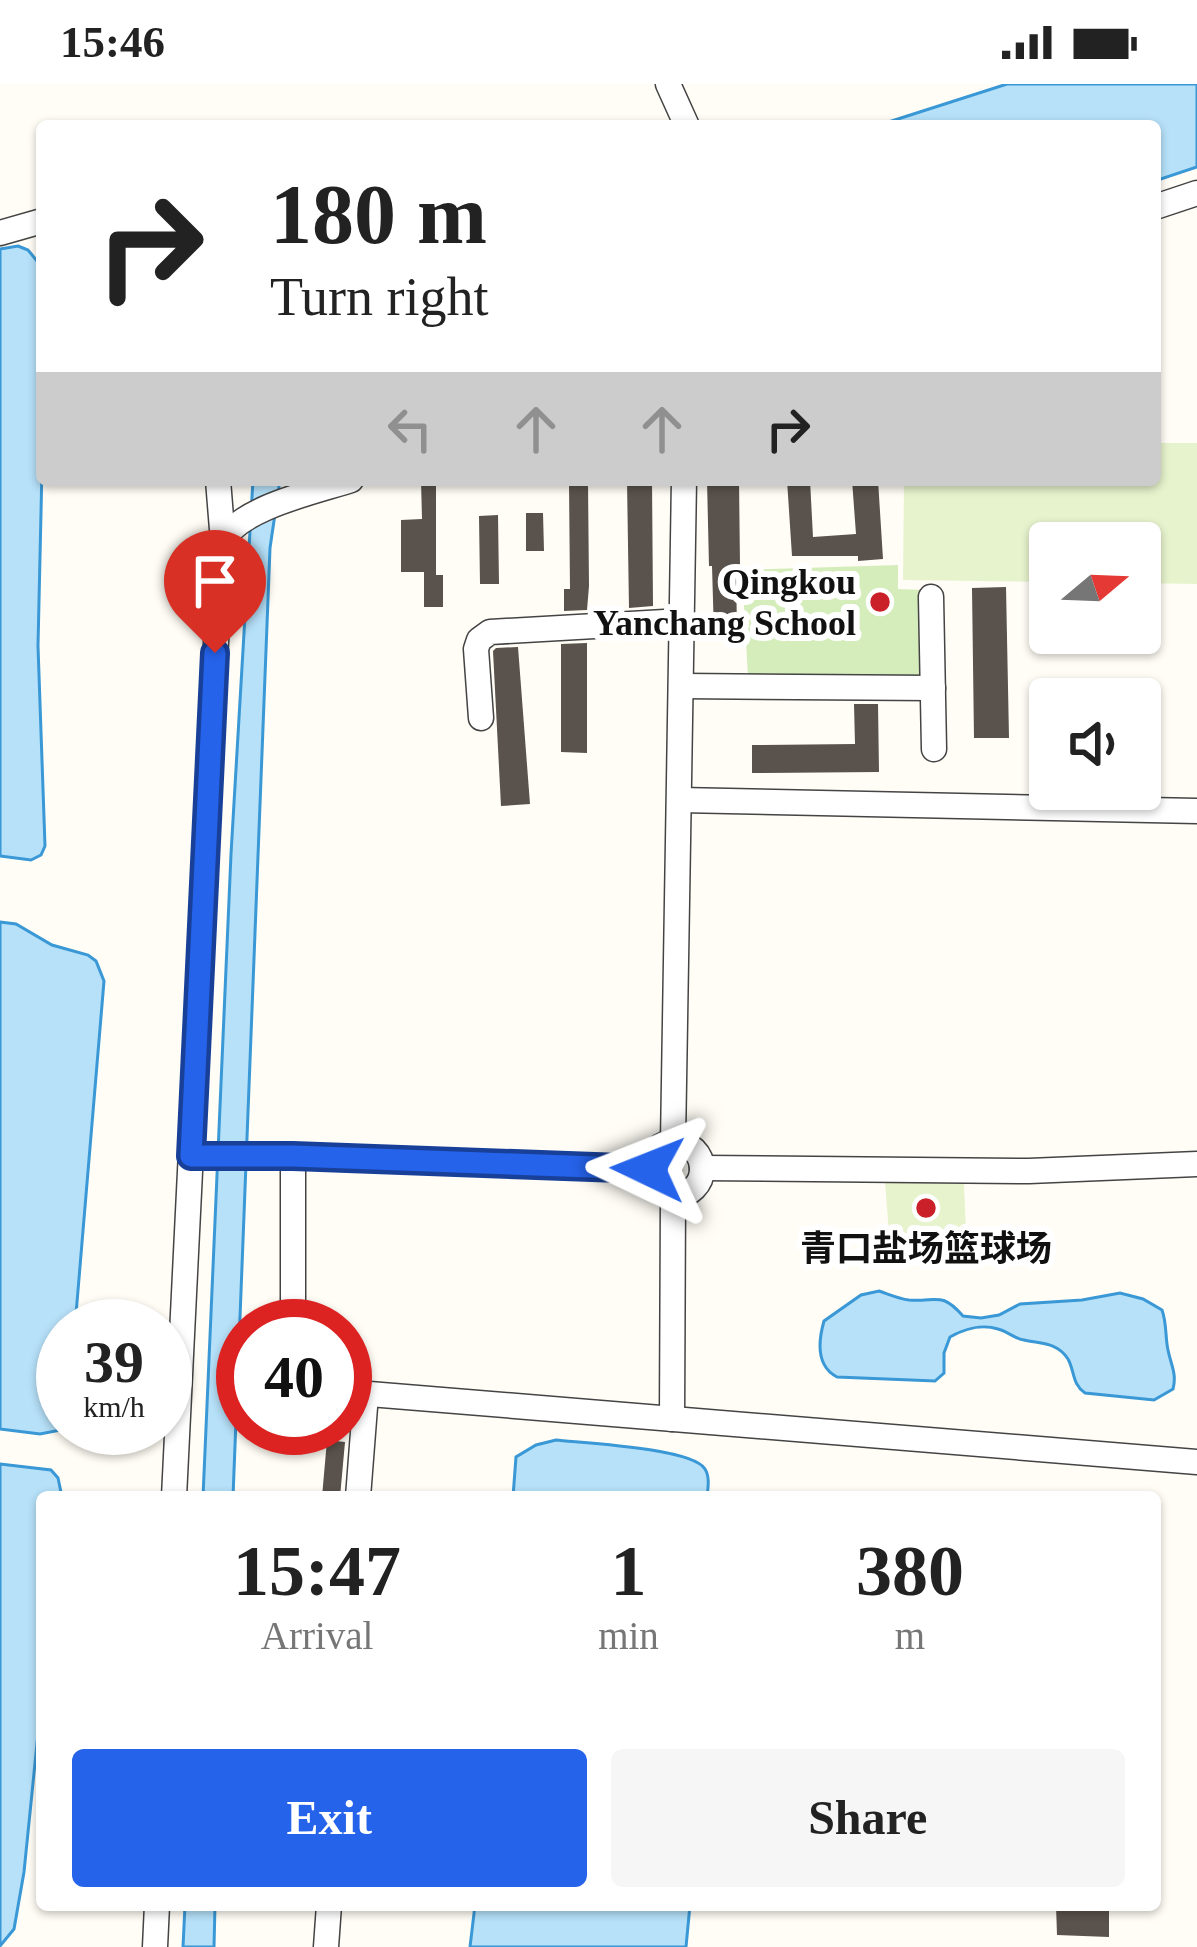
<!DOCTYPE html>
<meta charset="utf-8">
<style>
:root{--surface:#fff;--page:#f6f6f6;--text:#222;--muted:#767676;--accent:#2563eb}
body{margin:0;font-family:"Times New Roman","Noto Sans SC",serif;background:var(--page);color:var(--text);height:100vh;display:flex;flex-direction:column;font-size:45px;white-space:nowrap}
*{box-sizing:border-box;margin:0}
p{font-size:39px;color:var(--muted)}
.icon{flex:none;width:66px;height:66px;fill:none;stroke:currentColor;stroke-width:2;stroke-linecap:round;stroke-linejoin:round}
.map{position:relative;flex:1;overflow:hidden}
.drawer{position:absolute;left:36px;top:1407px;width:1125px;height:420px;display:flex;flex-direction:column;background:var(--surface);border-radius:12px;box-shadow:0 3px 9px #0004}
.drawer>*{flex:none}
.guide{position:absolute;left:36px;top:36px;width:1125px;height:366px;border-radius:12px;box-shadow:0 3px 9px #0004;background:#fff;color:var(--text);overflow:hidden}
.needle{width:78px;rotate:71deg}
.fabs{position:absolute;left:1029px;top:438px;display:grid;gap:24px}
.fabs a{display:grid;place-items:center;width:132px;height:132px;border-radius:12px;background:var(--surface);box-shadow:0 3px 9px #0004;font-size:60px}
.speed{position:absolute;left:36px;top:1215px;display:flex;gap:24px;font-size:60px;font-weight:700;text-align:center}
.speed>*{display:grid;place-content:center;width:156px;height:156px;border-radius:50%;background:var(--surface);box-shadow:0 3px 9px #0004;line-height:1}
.speed small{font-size:30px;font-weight:400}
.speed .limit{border:18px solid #d22;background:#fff;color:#111}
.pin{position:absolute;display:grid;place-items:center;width:102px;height:102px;color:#fff;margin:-123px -51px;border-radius:50% 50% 50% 0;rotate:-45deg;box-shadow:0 0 12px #0007}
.pin .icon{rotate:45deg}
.me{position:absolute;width:132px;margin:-66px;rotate:272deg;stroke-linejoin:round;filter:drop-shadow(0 0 9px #0008)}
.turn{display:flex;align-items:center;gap:42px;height:252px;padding:0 36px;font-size:54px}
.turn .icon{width:156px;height:156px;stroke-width:2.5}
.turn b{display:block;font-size:84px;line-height:102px}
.lanes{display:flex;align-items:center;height:114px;padding:0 36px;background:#0003;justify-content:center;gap:60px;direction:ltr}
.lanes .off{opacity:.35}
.eta{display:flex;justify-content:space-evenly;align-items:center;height:204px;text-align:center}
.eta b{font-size:72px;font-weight:600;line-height:84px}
.primary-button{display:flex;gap:24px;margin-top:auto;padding:24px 36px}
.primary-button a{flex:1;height:138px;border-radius:12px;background:var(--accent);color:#fff;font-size:48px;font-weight:600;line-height:138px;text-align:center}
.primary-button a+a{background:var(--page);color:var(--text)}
.status{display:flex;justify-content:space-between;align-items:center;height:84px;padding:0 60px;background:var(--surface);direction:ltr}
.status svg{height:33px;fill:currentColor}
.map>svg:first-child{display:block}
.green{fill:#d5edbb}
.pitch{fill:#e7f3cd}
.water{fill:#b6e1f9;stroke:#3998d5;stroke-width:3}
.building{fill:#5a524c}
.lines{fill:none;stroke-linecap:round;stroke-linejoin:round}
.minor-casing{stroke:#444;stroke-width:27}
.minor{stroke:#fff;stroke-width:24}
.route-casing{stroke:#184099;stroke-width:30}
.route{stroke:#2563eb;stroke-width:21}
.poi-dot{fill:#ca2029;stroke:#fff;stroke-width:4.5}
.labels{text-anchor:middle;stroke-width:12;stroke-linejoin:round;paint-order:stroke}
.poi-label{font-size:36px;font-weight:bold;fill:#111;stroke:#fff;text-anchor:end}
</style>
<div class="status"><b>15:46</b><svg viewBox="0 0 49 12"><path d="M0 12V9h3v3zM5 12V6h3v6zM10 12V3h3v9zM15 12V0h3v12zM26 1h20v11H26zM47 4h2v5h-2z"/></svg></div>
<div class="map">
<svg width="1197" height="1863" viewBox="0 0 1197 1863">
<rect width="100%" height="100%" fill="#fffdf5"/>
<path class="green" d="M898,481v24l27,1 -2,87h-175l-6,-107z"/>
<g class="pitch">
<path d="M1155,359h42v141l-57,-1v-40h-90v39l-147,-2 1,-100h251z"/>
<path d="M885,1098l79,1 2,50h-77z"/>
</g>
<g class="water">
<path d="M1007,0h190v83l-42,14v-55h-279z"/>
<path d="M18,162l10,4 14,17v201l-4,178 7,200 -4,9 -10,5 -31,-4v-607z"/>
<path d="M253,396h27l-10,68 -37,949h-30l28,-643z"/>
<path d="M0,838l16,2 36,21 36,10 8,6 8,20 -29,345h-12v100l-2,4 -21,4 -40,-5z"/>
<path d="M879,1207c9,3 20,8 30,9 28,2 32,-9 54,16l18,2 18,-3 21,-11 62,-4 38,-7 23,6 19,11c5,14 3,26 6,40 3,15 9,24 5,39l-19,11 -69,-7c-13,-9 -10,-21 -17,-34 -11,-17 -27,-15 -44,-19 -9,-1 -17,-9 -26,-11 -16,-5 -34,0 -48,8l-6,16v20l-9,8 -98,-4c-21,-11 -19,-35 -13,-56l37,-26z"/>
<path d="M556,1356c27,3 136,8 149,29 5,8 3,19 2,28h-194l3,-40 20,-12z"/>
<path d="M0,1380l51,6 7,8 4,19h-20v197l-18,178 -10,57 -14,17z"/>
<path d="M185,1821h30l-1,42h-31z"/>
<path d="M475,1821h215l-4,42h-216z"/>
</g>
<g class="building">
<path d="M421,396h15v95h7v32h-19v-35h-23v-52l21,-1z"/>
<path d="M707,396h32l1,86h-4l1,68h-23l-2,-68h-3z"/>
<path d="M787,396h23l3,57 43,-3 -4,-54h26l5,79 -25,2v-5h-66z"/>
<path d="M627,397h25l1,125 -24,2z"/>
<path d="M569,399h19l1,103 -2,24 -23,1v-22h6z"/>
<path d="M526,429h17l1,38h-18z"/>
<path d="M498,431l1,69h-19l-1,-68z"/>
<path d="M1006,503l3,151h-35l-2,-150z"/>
<path d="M587,559v110l-26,-1v-108z"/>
<path d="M518,563l12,157 -29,2 -8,-155 3,-3z"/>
<path d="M854,620h24l1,68 -127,1v-28l103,-1z"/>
<path d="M327,1356l18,2 -5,55h-18z"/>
<path d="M1056,1821h53v32l-52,-2z"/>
</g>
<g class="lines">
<g class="minor-casing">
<g id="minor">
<path d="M668,0l19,42"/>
<path d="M1155,123l42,-14"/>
<path d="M0,149l42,-12"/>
<path d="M218,396l5,62"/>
<path d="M931,513l3,152"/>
<path d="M682,602l251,2"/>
<path d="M481,634l-5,-69 3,-9 11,-8 192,-11"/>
<path d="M680,716l517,11"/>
<path d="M673,1058l11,-662"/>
<circle cx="675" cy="1085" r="27"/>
<path d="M191,1072h102l355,13"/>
<path d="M293,1072v170"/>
<path d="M702,1084l327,3 168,-7"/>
<path d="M345,1308l852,70"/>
<path d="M672,1335l1,-223"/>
<path d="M174,1413l46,-936c1,-6 1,-13 3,-19 14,-34 95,-51 128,-62"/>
<path d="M358,1413l8,-103"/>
<path d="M155,1863l2,-42"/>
<path d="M326,1863l3,-42"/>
</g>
</g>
<use href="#minor" class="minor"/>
</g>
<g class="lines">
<g class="route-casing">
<path id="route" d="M215,569l-24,503h102l355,13"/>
</g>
<use href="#route" class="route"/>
</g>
<g class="poi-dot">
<circle cx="880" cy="518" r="12"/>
<circle cx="926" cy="1124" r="12"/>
</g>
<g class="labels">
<g class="poi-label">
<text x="856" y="510">Qingkou<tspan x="856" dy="41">Yanchang School</tspan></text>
<text x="926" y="1177" text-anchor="middle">青口盐场篮球场</text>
</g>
</g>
</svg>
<div class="fabs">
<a><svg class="needle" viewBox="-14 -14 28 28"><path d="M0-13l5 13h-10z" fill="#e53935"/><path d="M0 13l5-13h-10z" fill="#767676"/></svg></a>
<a><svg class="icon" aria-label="sound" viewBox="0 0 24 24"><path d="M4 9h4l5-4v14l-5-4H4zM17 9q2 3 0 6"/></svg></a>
</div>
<div class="speed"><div>39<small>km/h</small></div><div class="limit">40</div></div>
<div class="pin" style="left:215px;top:569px;background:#d93025"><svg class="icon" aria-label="arrive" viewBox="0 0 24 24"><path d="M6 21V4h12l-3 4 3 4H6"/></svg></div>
<svg class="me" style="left:648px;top:1085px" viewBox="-20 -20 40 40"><path d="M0-17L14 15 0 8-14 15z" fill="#2563eb" stroke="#fff" stroke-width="4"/></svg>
<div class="guide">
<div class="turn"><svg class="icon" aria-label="right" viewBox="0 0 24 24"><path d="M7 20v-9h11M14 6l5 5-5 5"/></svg><div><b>180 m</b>Turn right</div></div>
<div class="lanes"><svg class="icon off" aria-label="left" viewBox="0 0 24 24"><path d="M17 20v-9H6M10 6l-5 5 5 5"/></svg><svg class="icon off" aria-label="ahead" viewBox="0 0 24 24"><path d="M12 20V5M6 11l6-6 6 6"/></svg><svg class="icon off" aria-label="ahead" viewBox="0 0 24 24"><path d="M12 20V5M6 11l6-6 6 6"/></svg><svg class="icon" aria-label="right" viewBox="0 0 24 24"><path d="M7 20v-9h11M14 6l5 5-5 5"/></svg></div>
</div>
<section class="drawer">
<div class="eta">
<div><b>15:47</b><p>Arrival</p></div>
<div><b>1</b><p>min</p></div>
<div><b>380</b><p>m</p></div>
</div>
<div class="primary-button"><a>Exit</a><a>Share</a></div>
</section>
</div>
